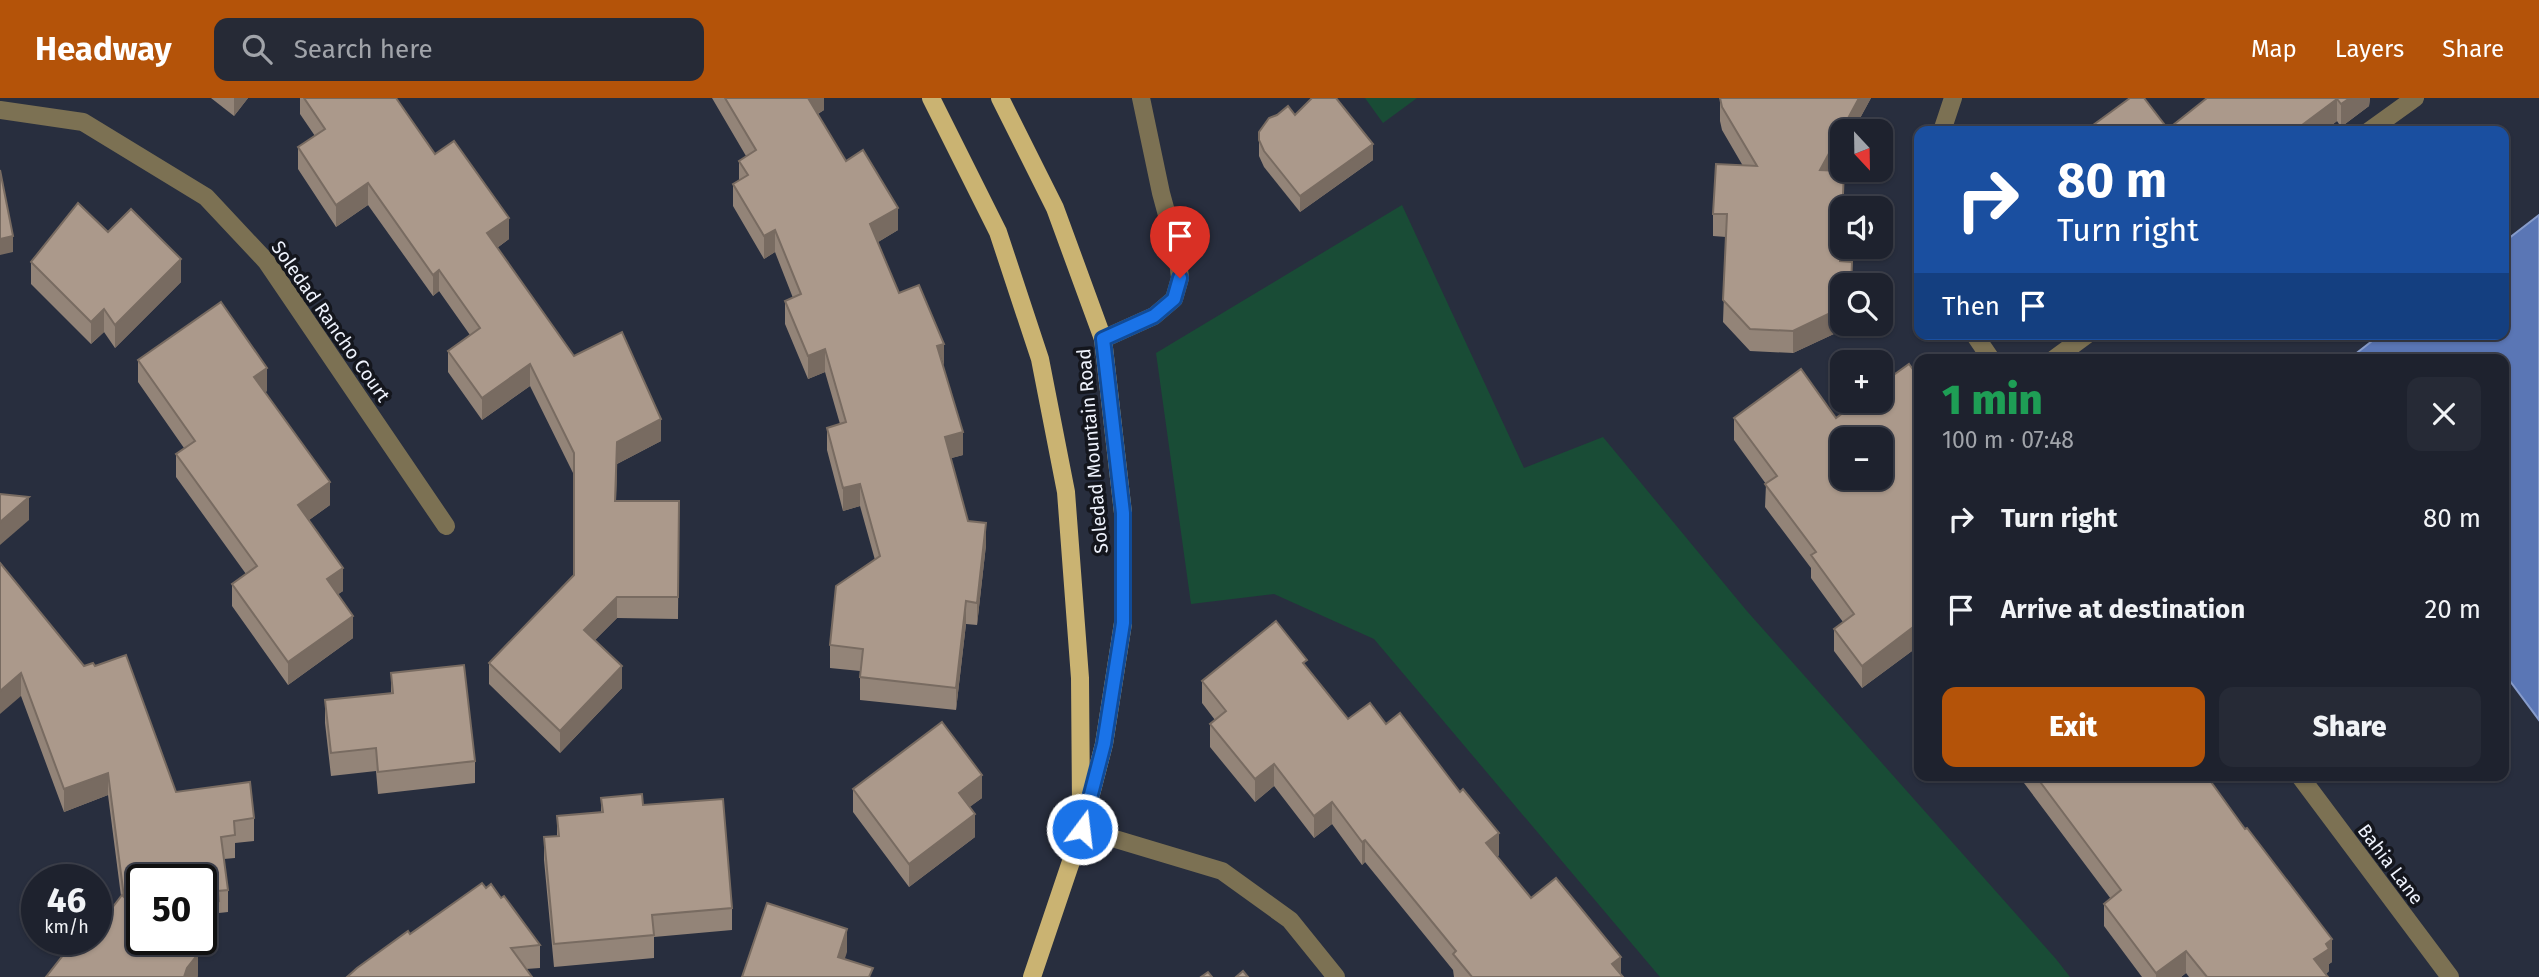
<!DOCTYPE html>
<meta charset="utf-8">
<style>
:root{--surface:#1e222e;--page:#262a36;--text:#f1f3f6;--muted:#a1a4aa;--line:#3c3f4a;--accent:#b45309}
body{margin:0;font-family:"Fira Sans",sans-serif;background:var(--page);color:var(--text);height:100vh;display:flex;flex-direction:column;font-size:26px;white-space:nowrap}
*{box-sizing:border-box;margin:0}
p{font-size:23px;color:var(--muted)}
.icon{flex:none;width:38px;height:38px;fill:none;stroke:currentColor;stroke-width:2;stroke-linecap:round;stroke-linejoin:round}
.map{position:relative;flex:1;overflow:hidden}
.details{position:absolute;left:1914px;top:256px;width:595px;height:427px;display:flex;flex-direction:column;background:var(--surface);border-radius:14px;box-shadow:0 2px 5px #0004,0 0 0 2px var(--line)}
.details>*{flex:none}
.guide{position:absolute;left:1914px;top:28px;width:595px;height:214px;border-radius:14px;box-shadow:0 2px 5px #0004,0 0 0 2px var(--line);background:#1a4fa0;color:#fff;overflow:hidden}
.needle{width:46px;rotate:158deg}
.tools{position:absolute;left:1830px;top:21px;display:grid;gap:14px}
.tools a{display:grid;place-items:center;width:63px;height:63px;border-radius:14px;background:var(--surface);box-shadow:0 2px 5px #0004,0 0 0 2px var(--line);font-size:35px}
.speed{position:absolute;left:21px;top:766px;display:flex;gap:14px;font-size:35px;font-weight:700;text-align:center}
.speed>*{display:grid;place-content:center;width:91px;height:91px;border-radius:50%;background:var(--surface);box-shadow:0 2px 5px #0004,0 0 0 2px var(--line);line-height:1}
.speed small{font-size:18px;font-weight:400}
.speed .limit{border:4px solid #111;border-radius:10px;background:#fff;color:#111}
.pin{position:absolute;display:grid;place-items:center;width:60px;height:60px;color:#fff;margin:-72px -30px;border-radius:50% 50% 50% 0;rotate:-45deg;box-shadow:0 0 7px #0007}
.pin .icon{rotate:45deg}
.me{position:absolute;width:77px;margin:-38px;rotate:15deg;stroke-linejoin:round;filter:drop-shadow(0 0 5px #0008)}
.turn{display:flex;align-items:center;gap:24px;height:147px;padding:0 28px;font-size:32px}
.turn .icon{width:91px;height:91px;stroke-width:2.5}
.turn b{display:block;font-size:49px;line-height:60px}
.then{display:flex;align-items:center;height:66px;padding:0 28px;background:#0003;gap:14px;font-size:26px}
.round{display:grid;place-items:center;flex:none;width:74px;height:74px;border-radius:14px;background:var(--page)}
.summary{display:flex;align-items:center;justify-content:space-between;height:119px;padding:0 28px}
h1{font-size:42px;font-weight:800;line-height:52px;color:#1e9e55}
.action{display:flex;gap:14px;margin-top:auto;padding:14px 28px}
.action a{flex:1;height:80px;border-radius:14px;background:var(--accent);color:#fff;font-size:28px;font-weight:800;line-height:80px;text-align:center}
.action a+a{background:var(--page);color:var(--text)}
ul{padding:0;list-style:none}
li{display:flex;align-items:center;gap:21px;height:91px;padding:0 28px}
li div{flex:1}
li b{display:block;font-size:26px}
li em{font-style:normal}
header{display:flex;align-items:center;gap:42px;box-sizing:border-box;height:98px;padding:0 35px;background:var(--accent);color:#fff}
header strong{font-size:33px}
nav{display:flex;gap:38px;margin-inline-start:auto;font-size:24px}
.search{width:490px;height:63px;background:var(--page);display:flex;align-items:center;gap:18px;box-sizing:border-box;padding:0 24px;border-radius:14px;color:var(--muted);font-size:26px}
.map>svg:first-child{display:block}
.green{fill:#194c36}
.water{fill:#5a76b5;stroke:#879ccb;stroke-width:2}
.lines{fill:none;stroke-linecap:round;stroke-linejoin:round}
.minor{stroke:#7c7153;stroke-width:18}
.major{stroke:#cab372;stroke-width:18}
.wall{fill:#938478}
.shaded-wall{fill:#786b61}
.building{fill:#ab998b;stroke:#786b61;stroke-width:2;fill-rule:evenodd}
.route-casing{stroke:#114b97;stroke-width:18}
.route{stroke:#1a73e8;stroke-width:12}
.labels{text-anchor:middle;stroke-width:7;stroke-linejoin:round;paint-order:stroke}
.street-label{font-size:19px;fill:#eff3fd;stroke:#14161d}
</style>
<header>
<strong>Headway</strong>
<div class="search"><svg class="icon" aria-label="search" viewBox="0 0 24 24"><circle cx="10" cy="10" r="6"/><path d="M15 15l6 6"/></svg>Search here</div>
<nav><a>Map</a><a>Layers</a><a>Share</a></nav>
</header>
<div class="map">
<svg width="2539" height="879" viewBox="0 0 2539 879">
<rect width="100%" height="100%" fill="#282e3e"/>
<g class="green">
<path d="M1365,0h52l-34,25z"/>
<path d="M1402,107l122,263 79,-31 143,173 310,349 14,18h-410l-286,-338 -100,-45 -83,10 -35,-251z"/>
</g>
<path class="water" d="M2539,117v505l-35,-47v-314h-155l32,-25h123v-92z"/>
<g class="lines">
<g class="minor">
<path d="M0,12l83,12 123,75 60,64 180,265"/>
<path d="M1942,33l11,-33"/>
<path d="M2369,33l46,-33"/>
<path d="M1974,236l17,25"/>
<path d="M1103,241l51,-23 20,-17 6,-21 -3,-26 -16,-59 -20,-95"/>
<path d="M2054,261l34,-25"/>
<path d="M2299,677l151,202"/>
<path d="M1082,731l140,42 68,49 46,57"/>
</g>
<g class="major">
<path d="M931,0l67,134 42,127 26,133 14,186 1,127"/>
<path d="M1000,0l55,110 48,131 20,174v110l-19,121 -22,85 -50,148"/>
</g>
</g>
<g class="wall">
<path d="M211,0h37l-14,18z"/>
<path d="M300,0h96l39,56 74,85 -12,9 77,108 87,85 -44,23 -1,37h63l-1,118 -61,-1 -22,22 27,48 -62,65 -71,-69v-21l85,-88v-100l-44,-89 -48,34 -34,-48v-21l22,-16 -31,-44 -6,5 -65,-91 -32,22 -38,-58v-22l17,-11 -15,-22z"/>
<path d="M712,0h112v12l-6,4 28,47 52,69 -20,12 21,51 44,73 20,89 -12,3 17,63 18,24 -9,80 -11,-1 -10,86 -96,-10v-29l-30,-3v-23l45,-85 -15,-54 -17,5 -16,-61v-22l13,-4 -15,-52 -17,7 -23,-55v-23l8,-3 -18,-46 -11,7 -31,-53v-22l6,-4v-19l7,-5z"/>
<path d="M1720,0h151l-18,33h-10v19l-11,20 12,23 -3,68 11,23v1h-9v39h8v2l-58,27 -43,-2 -27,-29 3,-85 -13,-1v-22l30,-48 -21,-36 -2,-9z"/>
<path d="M2207,0h163l-1,8 -28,21 -4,-6 -13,10h-239l83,-2z"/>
<path d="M1295,17l78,45 -73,52 -36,-45 -5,-11v-24z"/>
<path d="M108,134l73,50 -66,66 -11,-16 -13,12 -60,-60v-22z"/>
<path d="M138,262l129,31 -2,1 65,113 -21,15 34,71 -5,3 15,44 -65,47 -56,-79v-22l14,-10 -70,-97v-23l8,-6 -46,-66z"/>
<path d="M1920,281l-5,275 -3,-3 -50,37 -28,-37v-22l9,-7 -32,-44v-10l-46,-61 1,-23 -32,-44v-22h102z"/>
<path d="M0,465l84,103h11l81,126 78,26v23l-19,2v15l-11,1 4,31v22l-9,1v10l-18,3v-46h-59v60l56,36 -1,1h-151l50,-37 25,-44 -13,-101 -44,17 -43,-116z"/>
<path d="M1307,570l41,51 38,5 113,131 -2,2 34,41 92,79h-169l-1,-7 -88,-108 -3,3 -30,-41 -18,14 -40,-52 -19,16 -45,-55v-23l5,-4 -13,-17v-22z"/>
<path d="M391,575l84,88v22l-97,11 -2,-23 -45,5 -6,-53v-23l66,-7z"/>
<path d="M2024,677h182l126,187 -3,2v7l-3,3 2,3h-139l-3,-4 -5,4h-39l-38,-51v-22l7,-5 -87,-116z"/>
<path d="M853,691l129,9 -13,9 6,30 -66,50 -56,-75z"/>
<path d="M601,700l42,7 89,103v22l-78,7v21l-100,9 -10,-107v-23l13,-1v-20l44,-4z"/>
<path d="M486,790l15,10 39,47v23l-14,1 -116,-35z"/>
</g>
<g class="shaded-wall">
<path d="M234,0h14l-14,18z"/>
<path d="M808,0h16v12l-16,9z"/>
<path d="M1859,0h12l-18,33h-10v19l-23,42v-22z"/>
<path d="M2350,0h20l-1,8 -28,21v-23z"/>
<path d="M2337,1v22l-13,10h-30z"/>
<path d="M1373,46v16l-73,52v-16z"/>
<path d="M1844,73v22l-4,91v-23z"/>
<path d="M368,85v22l-32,22v-22z"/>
<path d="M898,110v22l-28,17v-23z"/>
<path d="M509,120v21l-22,16v-22z"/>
<path d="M775,132v22l-11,7v-23z"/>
<path d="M13,138v16l-13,3v-16z"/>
<path d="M181,161v23l-66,66v-23z"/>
<path d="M439,172v21l-6,5v-21z"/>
<path d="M1843,209v17h8v2l-58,27v-22z"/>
<path d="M104,211v23l-13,12v-22z"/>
<path d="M944,246v22l-7,-20z"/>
<path d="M825,251v23l-17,7v-23z"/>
<path d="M530,266v22l-48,34v-22z"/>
<path d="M267,270v23l-13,9v-23z"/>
<path d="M661,321v22l-44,23 -2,59 2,-81z"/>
<path d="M963,334v23l-18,5v-23z"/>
<path d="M330,384v23l-32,23v-23z"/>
<path d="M860,386v22l-17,5v-23z"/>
<path d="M29,399v23l-29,25v-23z"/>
<path d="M986,425v22l-9,80v-22z"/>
<path d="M343,470v23l-16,11v-23z"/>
<path d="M617,499v21l-33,33v-21z"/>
<path d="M966,503v23l-10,86v-22z"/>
<path d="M353,518v22l-65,47v-23z"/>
<path d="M1912,530v23l-50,37v-22z"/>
<path d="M1920,530v23l-5,3v-22z"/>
<path d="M622,568v22l-62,65v-22z"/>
<path d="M21,575v23l-21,18v-23z"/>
<path d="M1274,666v22l-19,16v-23z"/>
<path d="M108,675v22l-44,17v-23z"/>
<path d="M982,677v23l-23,17v-22z"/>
<path d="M1332,704v22l-18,14v-22z"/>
<path d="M975,716v23l-66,50v-23z"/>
<path d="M1499,735v22l-13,11v-23z"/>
<path d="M1365,742v22l-3,3v-23z"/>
<path d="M847,831v23l-8,25 -1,-20z"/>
<path d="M2332,841v23l-3,2v7l-8,6 -7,-18 12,-15z"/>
<path d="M2186,853v22l-5,4h-25v-4z"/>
<path d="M198,856v22l-1,1h-13l3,-9z"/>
<path d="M1621,859v20l-9,-13z"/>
</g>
<g class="building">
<path d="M304,0h92l39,56 19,-13 55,77 -22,15 87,123 48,-24 39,87 -44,23 -2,59h64l-1,96h-61l-33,33 38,36 -62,65 -71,-68 85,-88v-122l-44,-89 -48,34 -34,-47 32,-23 -41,-58 -6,5 -65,-92 -32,22 -38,-58 27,-18z"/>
<path d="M725,0h83l38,63 17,-11 35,58 -28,16 29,69 20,-8 25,59 -7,2 26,86 -18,5 23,84 18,2 -9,80 -11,-2 -10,87 -96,-11 3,-28 -33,-4 6,-59 44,-30 -20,-72 -17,4 -16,-60 19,-6 -21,-73 -17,7 -23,-55 16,-7 -26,-64 -11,6 -31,-52 15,-9 -9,-14 17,-11z"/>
<path d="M1312,0h24l37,46 -73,52 -36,-45 -5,-11v-8l10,-14 8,-3 11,-9 7,9z"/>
<path d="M1720,0h139l-39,72 24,1 -4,90 12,1 -1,23h-8v22l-50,24 -43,-2 -27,-29 4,-86h-14l3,-50 41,2 -35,-59z"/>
<path d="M2130,0h14l24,31 39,-31h143l-9,6 -4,-5 -43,32h-209z"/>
<path d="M0,72l13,66 -13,3z"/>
<path d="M78,105l30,29 23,-23 50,50 -66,66 -11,-16 -13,13 -60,-60z"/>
<path d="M221,204l46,66 -13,9 76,105 -32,23 45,63 -16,11 26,37 -65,46 -56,-78 25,-18 -81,-112 19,-13 -57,-81z"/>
<path d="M1909,266l11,15v249l-5,4 -3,-4 -50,38 -28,-37 20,-15 -43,-59 5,-3 -51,-68 12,-8 -43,-58 67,-49 35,49 23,-17h22v-17zM1843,341h38v39h-38z"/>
<path d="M0,396l29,3 -29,25z"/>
<path d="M0,465l84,103 9,-3 2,3 31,-11 50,137 74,-10 4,36 -20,3 1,14 -14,2 7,53 -10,1 1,10 -18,2v-23h-59v60h38l18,14 -11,14 -3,9h-138l29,-37h21v-11l26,-34 2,2 -16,-124 -44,16 -43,-116 -21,18z"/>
<path d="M1276,523l31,39 -4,3 45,56 22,-16 16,21 14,-11 60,79 3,-3 36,44 -13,10 45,55 25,-20 65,79 -9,7 11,13h-151l-19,-23 3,-3 -91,-111 -3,2 -30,-40 -18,14 -40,-52 -19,15 -45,-55 16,-13 -24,-30z"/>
<path d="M464,567l11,96 -97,11 -2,-24 -45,5 -6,-53 68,-7 -2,-20z"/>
<path d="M942,624l40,53 -23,18 16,21 -66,50 -56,-75z"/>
<path d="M2035,677h171l39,54 2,-1 85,111 -6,5 3,5 -15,10 14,18h-121l-21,-26 -30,22 -52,-69 17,-14z"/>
<path d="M642,696l1,11 80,-6 9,109 -80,7 2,20 -100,9 -10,-107 15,-1 -2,-20 46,-4 -2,-14z"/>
<path d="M482,785l4,5 5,-4 10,14 3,-2 36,49 -29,3 21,29h-185l10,-9 51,-37 2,3z"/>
<path d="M767,805l80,26 -9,28 35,11 -4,9h-127z"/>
<path d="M1243,873l5,6h-12z"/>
<path d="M1208,874l4,5h-11z"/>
</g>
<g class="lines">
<g class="route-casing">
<path id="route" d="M1082,731l22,-85 19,-121v-110l-20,-174 51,-23 20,-17 6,-21"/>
</g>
<use href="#route" class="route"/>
</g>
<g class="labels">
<g class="street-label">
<text transform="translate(331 223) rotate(55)" y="7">Soledad Rancho Court</text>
<text transform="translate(1092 353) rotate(-95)" y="7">Soledad Mountain Road</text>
<text transform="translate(2391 766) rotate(53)" y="7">Bahia Lane</text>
</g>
</g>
</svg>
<div class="tools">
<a><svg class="needle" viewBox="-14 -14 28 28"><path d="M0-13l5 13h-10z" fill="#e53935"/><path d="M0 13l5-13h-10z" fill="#a1a4aa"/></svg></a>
<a><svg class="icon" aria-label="sound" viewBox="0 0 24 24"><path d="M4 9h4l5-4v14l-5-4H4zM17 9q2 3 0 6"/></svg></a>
<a><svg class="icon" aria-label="search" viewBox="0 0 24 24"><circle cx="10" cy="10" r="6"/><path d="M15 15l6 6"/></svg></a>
<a>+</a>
<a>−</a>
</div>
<div class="speed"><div>46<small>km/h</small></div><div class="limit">50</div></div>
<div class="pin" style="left:1180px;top:180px;background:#d93025"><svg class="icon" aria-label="arrive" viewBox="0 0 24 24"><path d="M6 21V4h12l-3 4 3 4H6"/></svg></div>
<svg class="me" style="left:1082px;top:731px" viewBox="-20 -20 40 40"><circle r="17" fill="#1a73e8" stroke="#fff" stroke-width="3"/><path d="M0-11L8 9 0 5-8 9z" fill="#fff"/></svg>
<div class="guide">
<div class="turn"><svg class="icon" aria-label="right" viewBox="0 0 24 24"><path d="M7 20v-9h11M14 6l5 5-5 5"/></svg><div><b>80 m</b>Turn right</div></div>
<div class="then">Then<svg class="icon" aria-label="arrive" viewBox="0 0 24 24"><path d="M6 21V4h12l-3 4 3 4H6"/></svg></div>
</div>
<section class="details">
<div class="summary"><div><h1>1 min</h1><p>100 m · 07:48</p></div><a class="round"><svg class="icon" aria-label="close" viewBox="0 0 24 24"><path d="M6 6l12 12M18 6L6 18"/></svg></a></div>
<ul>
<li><svg class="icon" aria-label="right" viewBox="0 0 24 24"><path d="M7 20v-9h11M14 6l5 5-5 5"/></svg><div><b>Turn right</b></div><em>80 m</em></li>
<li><svg class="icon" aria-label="arrive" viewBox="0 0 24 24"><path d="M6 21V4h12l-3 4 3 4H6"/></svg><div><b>Arrive at destination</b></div><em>20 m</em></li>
</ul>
<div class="action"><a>Exit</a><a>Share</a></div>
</section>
</div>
